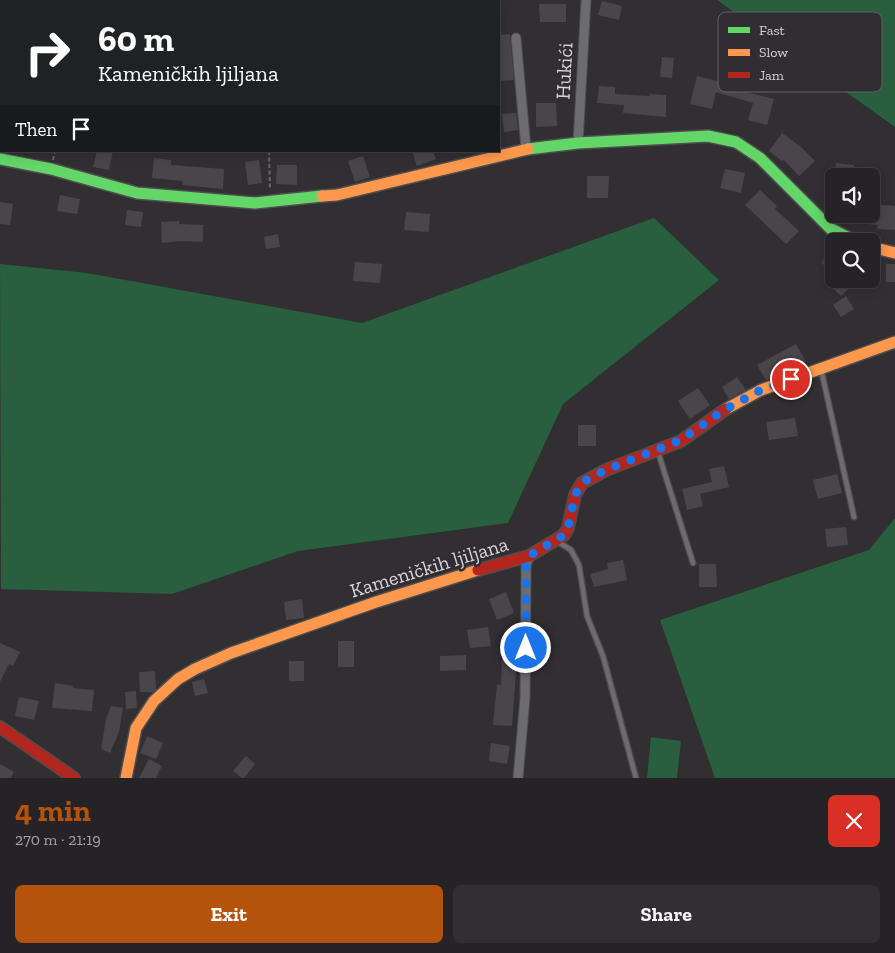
<!DOCTYPE html>
<meta charset="utf-8">
<style>
:root{--surface:#252326;--page:#312f32;--text:#f1f3f6;--muted:#a3a4a7;--line:#424043;--accent:#b45309}
body{margin:0;font-family:"Zilla Slab",serif;background:var(--page);color:var(--text);height:100vh;display:flex;flex-direction:column;font-size:19px;white-space:nowrap}
*{box-sizing:border-box;margin:0}
p{font-size:16px;color:var(--muted)}
.icon{flex:none;width:28px;height:28px;fill:none;stroke:currentColor;stroke-width:2;stroke-linecap:round;stroke-linejoin:round}
.map{position:relative;height:778px;overflow:hidden}
.side{display:flex;flex-direction:column;background:var(--surface);flex:1}
.side>*{flex:none}
.banner{position:absolute;left:0px;top:0px;width:500px;height:152px;box-shadow:0 2px 12px #0003,0 0 0 1px var(--line);background:#202124;color:#fff;overflow:hidden}
.fabs{position:absolute;left:825px;top:168px;display:grid;gap:10px}
.fabs a{display:grid;place-items:center;width:55px;height:55px;border-radius:8px;background:var(--surface);box-shadow:0 2px 12px #0003,0 0 0 1px var(--line);font-size:25px}
.pin{position:absolute;display:grid;place-items:center;width:42px;height:42px;color:#fff;margin:-21px;border:2px solid #fff;border-radius:50%;box-shadow:0 1px 5px #0007}
.me{position:absolute;width:55px;margin:-28px;rotate:0deg;stroke-linejoin:round;filter:drop-shadow(0 0 4px #0008)}
.turn{display:flex;align-items:center;gap:18px;height:105px;padding:0 15px;font-size:22px}
.turn .icon{width:65px;height:65px;stroke-width:2.5}
.turn b{display:block;font-size:35px;line-height:42px}
.then{display:flex;align-items:center;height:48px;padding:0 15px;background:#0003;gap:10px;font-size:19px}
.round{display:grid;place-items:center;flex:none;width:52px;height:52px;border-radius:8px;background:var(--page)}
.headline{display:flex;align-items:center;justify-content:space-between;height:85px;padding:0 15px}
h1{font-size:30px;font-weight:700;line-height:38px;color:var(--accent)}
.action{display:flex;gap:10px;margin-top:auto;padding:10px 15px}
.action a{flex:1;height:58px;border-radius:8px;background:var(--accent);color:#fff;font-size:20px;font-weight:700;line-height:58px;text-align:center}
.action a+a{background:var(--page);color:var(--text)}
.map>svg:first-child{display:block}
.green{fill:#295e3e}
.building{fill:#484649}
.lines{fill:none;stroke-linecap:round;stroke-linejoin:round}
.lane-casing{stroke:#4f4d4f;stroke-width:7}
.street-casing{stroke:#4f4d4f;stroke-width:11}
.fast-casing{stroke:#4f4d4f;stroke-width:14}
.slow-casing{stroke:#4f4d4f;stroke-width:14}
.jam-casing{stroke:#4f4d4f;stroke-width:14}
.path{stroke:#686669;stroke-width:2;stroke-dasharray:4 2.5;stroke-linecap:butt}
.lane{stroke:#6c6b6e;stroke-width:4.5}
.street{stroke:#6c6b6e;stroke-width:9}
.fast{stroke:#63d668;stroke-width:11}
.slow{stroke:#ff974d;stroke-width:11}
.jam{stroke:#b3261e;stroke-width:11}
.route{stroke:#1a73e8;stroke-width:9;stroke-dasharray:0 16.2}
.labels{text-anchor:middle;stroke-width:5;stroke-linejoin:round;paint-order:stroke}
.street-label{font-size:20px;fill:#d7d5d8;stroke:#312e33}
.key{fill:#312e33;stroke:#636065;stroke-width:1}
.key-label{font-size:14px;fill:#d7d5d8}
</style>
<div class="map">
<svg width="895" height="778" viewBox="0 0 895 778">
<rect width="100%" height="100%" fill="#312f32"/>
<g class="green">
<path d="M0,0h485l-484,1v30z"/>
<path d="M717,0h178v127z"/>
<path d="M654,218l65,62 -156,124 -55,119 -210,28 -126,43 -171,-5 -1,-325 87,9 275,50z"/>
<path d="M895,518v260h-180l-55,-158 209,-70z"/>
<path d="M651,737l30,4 -4,37h-30z"/>
</g>
<g class="building">
<path d="M602,1l20,5 -3,14 -21,-5z"/>
<path d="M539,4h27v18h-26z"/>
<path d="M510,34l4,46 -15,1v-46z"/>
<path d="M662,57l12,1 -2,20 -12,-1z"/>
<path d="M729,72l22,7 -4,13 27,7 -7,26 -19,-5 5,-17 -37,-11 -4,17 -22,-5 7,-28 28,7z"/>
<path d="M599,86l16,1v7l35,2v-2l16,1v22l-43,-4 1,-8 -27,-2z"/>
<path d="M536,103h20l1,23 -21,1z"/>
<path d="M516,113l2,17 -14,2 -2,-18z"/>
<path d="M782,133l19,14 14,14 -16,15 -15,-16 -2,1 -13,-10z"/>
<path d="M97,151h16l-4,19 -16,-3z"/>
<path d="M412,151h21l3,8 -19,7z"/>
<path d="M363,156l7,21 -15,5 -7,-21z"/>
<path d="M154,158l17,2v5l53,4 -1,20 -41,-4 1,-4 -31,-3z"/>
<path d="M259,160l3,23 -14,2 -3,-23z"/>
<path d="M836,163l18,2 -1,11 -18,-2z"/>
<path d="M277,165h20v20l-21,-1z"/>
<path d="M725,169l20,4 -4,20 -21,-5z"/>
<path d="M587,176h22l-1,22h-21z"/>
<path d="M760,190l17,16 -2,3 24,22 -13,13 -41,-39z"/>
<path d="M60,195l20,4 -3,15 -20,-3z"/>
<path d="M0,202l13,2 -3,21 -10,-1z"/>
<path d="M871,204l24,2v24l-18,-1 1,-4 -24,-2 1,-9h16z"/>
<path d="M127,210l16,2 -2,15 -16,-2z"/>
<path d="M406,212l24,2 -1,18 -25,-2z"/>
<path d="M179,221v3l24,1v17l-23,-1 -18,2 -1,-21z"/>
<path d="M278,234l2,13 -14,2 -2,-12z"/>
<path d="M834,244v28l-13,-9z"/>
<path d="M355,262l27,2 -2,19 -27,-2z"/>
<rect x="886" y="264" width="9" height="18"/>
<path d="M835,279h8l8,7 -10,10 -12,-11z"/>
<path d="M846,296l8,13 -13,8 -8,-12z"/>
<path d="M796,344l10,18 -15,9 -25,9 -9,-15z"/>
<path d="M737,377l9,13 -17,9 -7,-12z"/>
<path d="M698,388l12,17 -20,14 -12,-18z"/>
<path d="M795,418l3,18 -29,4 -3,-18z"/>
<rect x="578" y="425" width="18" height="21"/>
<path d="M724,466l5,21 -29,7 3,12 -16,4 -5,-21 30,-7 -3,-13z"/>
<path d="M837,474l5,19 -24,6 -5,-19z"/>
<path d="M846,527l2,18 -21,2 -2,-18z"/>
<path d="M623,560l4,20 -33,7 -4,-13 18,-5 -1,-6z"/>
<path d="M699,564h17l1,23h-18z"/>
<path d="M506,592l8,21 -17,7 -8,-21z"/>
<path d="M302,599l2,19 -18,2 -2,-18z"/>
<path d="M488,627l3,19 -21,2 -3,-18z"/>
<rect x="338" y="641" width="16" height="26"/>
<path d="M0,643l20,9 -7,14 -4,-2 -9,18z"/>
<path d="M466,655v15l-26,1v-15z"/>
<path d="M502,658l15,1 -5,67 -19,-1 4,-41 4,1z"/>
<rect x="289" y="661" width="15" height="20"/>
<path d="M155,671l1,18 -3,3h-13l-1,-20z"/>
<path d="M204,679l4,14 -13,3 -3,-14z"/>
<path d="M55,683l19,3 -1,2 21,2 -2,21 -40,-3z"/>
<path d="M136,691l1,17 -11,1 -1,-17z"/>
<path d="M19,697l20,4 -5,19 -19,-4z"/>
<path d="M111,706l12,2 -4,24 -9,21 -9,-4 5,-30z"/>
<path d="M147,736l16,7 -7,16 -16,-6z"/>
<path d="M491,743l19,3 -3,18 -18,-3z"/>
<path d="M246,756l9,8 -11,14h-2l-9,-7z"/>
<path d="M149,759l13,7 -6,12h-17z"/>
<path d="M0,764l14,8 -3,6h-11z"/>
</g>
<g class="lines">
<g class="lane-casing">
<g id="lane">
<path d="M821,369l33,148"/>
<path d="M658,452l35,111"/>
<path d="M557,541l14,9 8,15 8,51 16,40 33,122"/>
</g>
</g>
<g class="street-casing">
<g id="street">
<path d="M516,38l10,111"/>
<path d="M578,143l8,-143"/>
<path d="M518,778l7,-80 1,-121v-11l3,-10"/>
</g>
</g>
<g class="fast-casing">
<g id="fast">
<path d="M528,149l50,-6 130,-7 28,6 24,16 71,71 24,12"/>
<path d="M0,159l51,10 86,24 118,10 67,-7"/>
</g>
</g>
<g class="slow-casing">
<g id="slow">
<path d="M322,196l15,-1 191,-46"/>
<path d="M871,247l24,6"/>
<path d="M726,409l35,-19 134,-48"/>
<path d="M126,778l10,-50 18,-27 24,-22 17,-10 36,-16 145,-51 102,-32"/>
</g>
</g>
<g class="jam-casing">
<g id="jam">
<path d="M478,570l51,-14 35,-21 4,-7 7,-33 7,-12 24,-13 75,-29 45,-32"/>
<path d="M0,727l74,51"/>
</g>
</g>
<g class="path">
<path d="M90,1l1,-1"/>
<path d="M269,151l1,39"/>
<path d="M53,160l2,-9"/>
</g>
<use href="#lane" class="lane"/>
<use href="#street" class="street"/>
<use href="#fast" class="fast"/>
<use href="#slow" class="slow"/>
<use href="#jam" class="jam"/>
</g>
<g class="lines">
<path class="route" d="M526,648v-82l3,-10 35,-21 4,-7 7,-33 7,-12 6,-4 18,-9 75,-30 43,-30 37,-20 30,-11"/>
</g>
<g class="labels">
<g class="street-label">
<text transform="translate(564 71) rotate(-87)" y="7">Hukići</text>
<text transform="translate(429 567) rotate(-17)" y="7">Kameničkih ljiljana</text>
</g>
</g>
<rect x="718" y="12" width="164" height="80" rx="8" class="key"/>
<rect x="728" y="27" width="22" height="6" fill="#63d668"/>
<rect x="728" y="49" width="22" height="7" fill="#ff974d"/>
<rect x="728" y="72" width="22" height="6" fill="#b3261e"/>
<g class="key-label">
<text x="759" y="35">Fast</text>
<text x="759" y="57">Slow</text>
<text x="759" y="80">Jam</text>
</g>
</svg>
<div class="fabs">
<a><svg class="icon" aria-label="sound" viewBox="0 0 24 24"><path d="M4 9h4l5-4v14l-5-4H4zM17 9q2 3 0 6"/></svg></a>
<a><svg class="icon" aria-label="search" viewBox="0 0 24 24"><circle cx="10" cy="10" r="6"/><path d="M15 15l6 6"/></svg></a>
</div>
<div class="pin" style="left:791px;top:379px;background:#d93025"><svg class="icon" aria-label="arrive" viewBox="0 0 24 24"><path d="M6 21V4h12l-3 4 3 4H6"/></svg></div>
<svg class="me" style="left:526px;top:648px" viewBox="-20 -20 40 40"><circle r="17" fill="#1a73e8" stroke="#fff" stroke-width="3"/><path d="M0-11L8 9 0 5-8 9z" fill="#fff"/></svg>
<div class="banner">
<div class="turn"><svg class="icon" aria-label="right" viewBox="0 0 24 24"><path d="M7 20v-9h11M14 6l5 5-5 5"/></svg><div><b>60 m</b>Kameničkih ljiljana</div></div>
<div class="then">Then<svg class="icon" aria-label="arrive" viewBox="0 0 24 24"><path d="M6 21V4h12l-3 4 3 4H6"/></svg></div>
</div>
</div>
<section class="side">
<div class="headline"><div><h1>4 min</h1><p>270 m · 21:19</p></div><a class="round" style="background:#d93025;color:#fff"><svg class="icon" aria-label="close" viewBox="0 0 24 24"><path d="M6 6l12 12M18 6L6 18"/></svg></a></div>
<div class="action"><a>Exit</a><a>Share</a></div>
</section>
